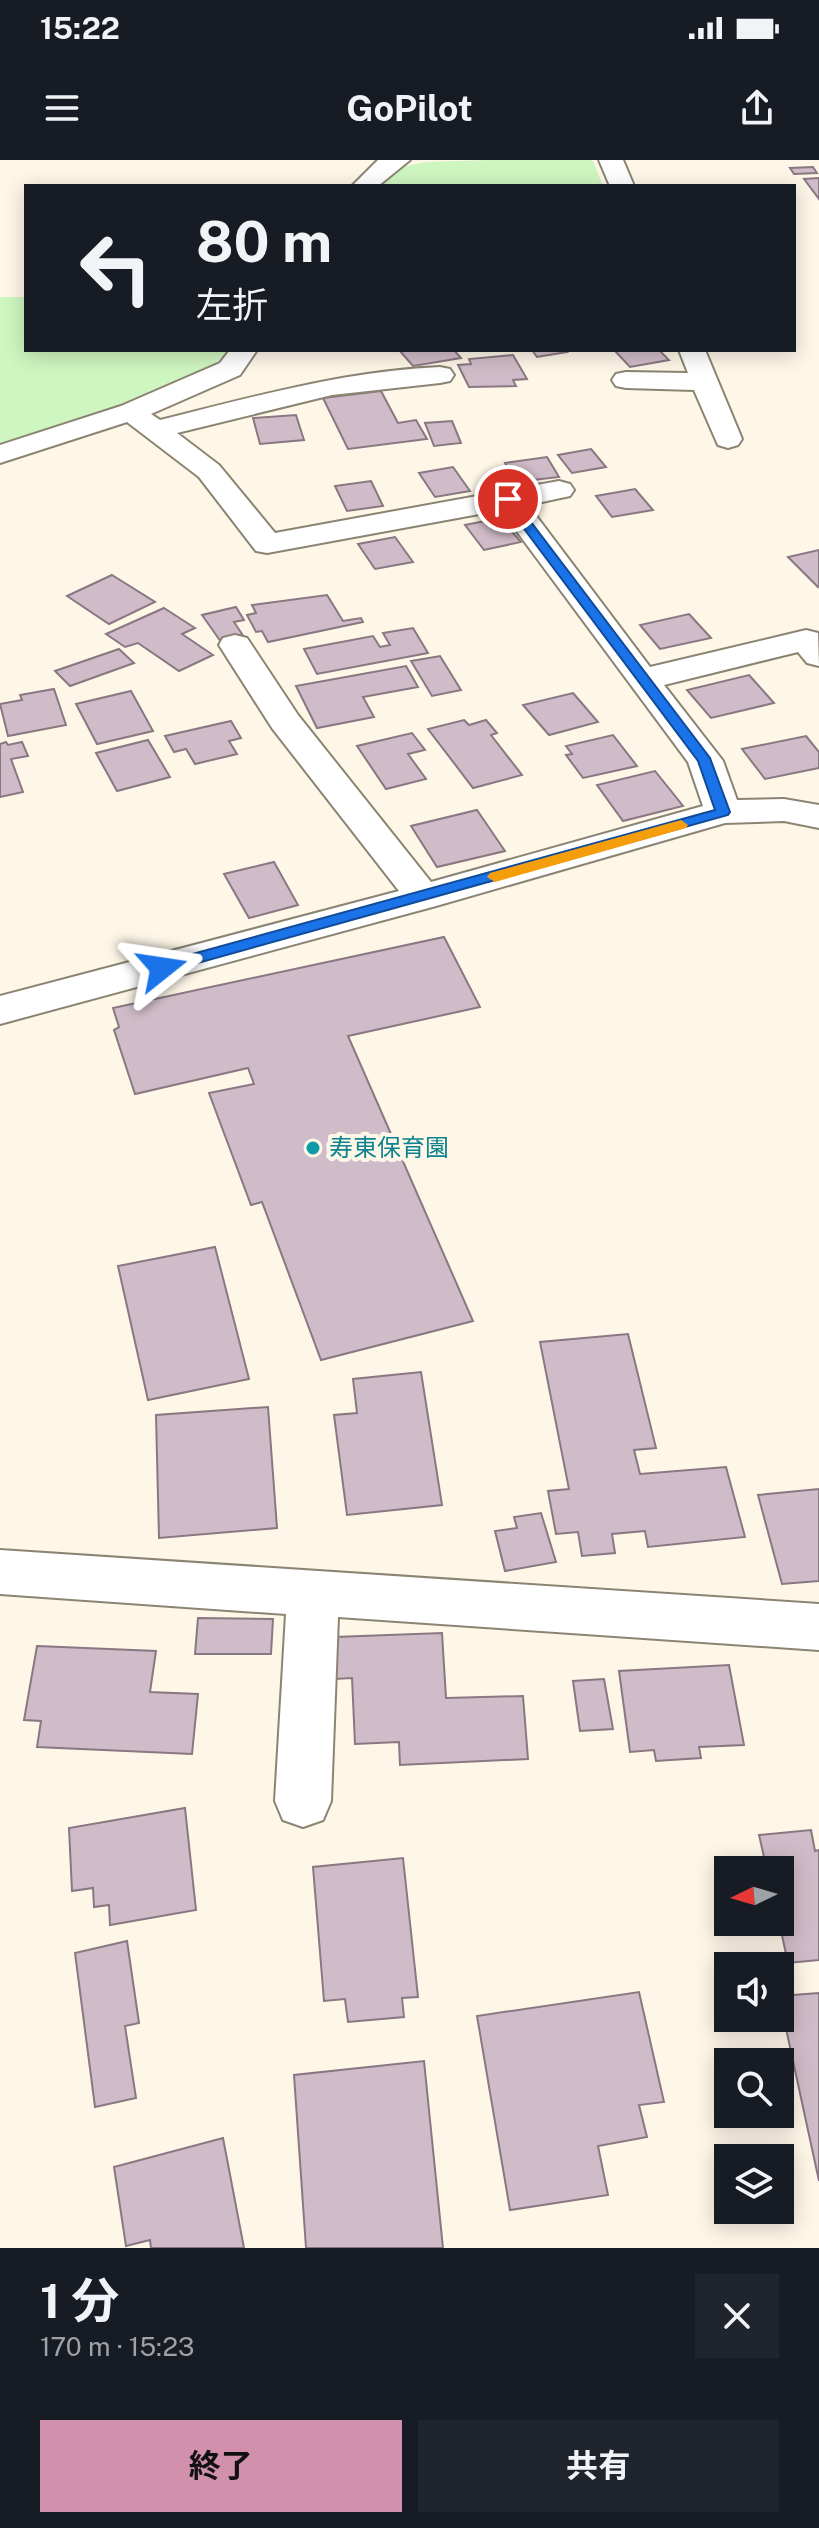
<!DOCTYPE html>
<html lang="ja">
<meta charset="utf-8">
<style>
:root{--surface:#171b24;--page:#20242c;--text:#f1f3f6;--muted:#9ea1a6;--accent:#d190ab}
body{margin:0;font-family:"Public Sans","Noto Sans JP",sans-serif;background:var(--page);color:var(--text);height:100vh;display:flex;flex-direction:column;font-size:30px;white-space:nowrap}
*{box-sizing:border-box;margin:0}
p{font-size:26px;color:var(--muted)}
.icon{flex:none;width:44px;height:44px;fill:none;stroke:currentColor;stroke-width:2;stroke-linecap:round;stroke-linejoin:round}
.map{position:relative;height:2088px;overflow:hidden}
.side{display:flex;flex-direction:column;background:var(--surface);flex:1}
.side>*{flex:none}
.top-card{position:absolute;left:24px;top:24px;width:772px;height:168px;border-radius:0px;box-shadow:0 4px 20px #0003;background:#171b24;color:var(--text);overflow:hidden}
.needle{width:52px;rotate:265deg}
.fabs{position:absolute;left:714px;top:1696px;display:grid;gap:16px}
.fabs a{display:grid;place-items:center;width:80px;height:80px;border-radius:0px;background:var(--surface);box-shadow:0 4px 20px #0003;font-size:40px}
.pin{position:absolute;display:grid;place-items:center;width:68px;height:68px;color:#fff;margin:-34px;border:4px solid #fff;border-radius:50%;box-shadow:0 2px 8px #0007}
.me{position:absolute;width:88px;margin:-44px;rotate:75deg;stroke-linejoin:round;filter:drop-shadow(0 0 6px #0008)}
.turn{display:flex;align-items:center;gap:28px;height:168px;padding:0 40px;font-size:36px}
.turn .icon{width:104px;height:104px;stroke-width:2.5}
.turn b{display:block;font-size:56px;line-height:68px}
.round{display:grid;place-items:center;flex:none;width:84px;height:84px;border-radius:0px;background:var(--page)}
.overview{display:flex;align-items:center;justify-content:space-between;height:136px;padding:0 40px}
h1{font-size:48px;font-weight:700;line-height:60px}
.button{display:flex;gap:16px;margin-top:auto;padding:16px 40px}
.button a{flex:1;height:92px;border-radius:0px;background:var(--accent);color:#111;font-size:32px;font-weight:700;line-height:92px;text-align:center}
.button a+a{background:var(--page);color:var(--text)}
.status{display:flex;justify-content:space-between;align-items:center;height:56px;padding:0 40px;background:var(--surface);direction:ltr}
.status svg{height:22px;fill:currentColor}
header{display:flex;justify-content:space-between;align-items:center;height:104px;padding:0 40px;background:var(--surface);font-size:36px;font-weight:700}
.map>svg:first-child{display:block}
.green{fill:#cff6c1}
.building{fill:#d0bcc8;stroke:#897781;stroke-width:2}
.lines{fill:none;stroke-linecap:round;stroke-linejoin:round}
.street-casing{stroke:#8c8473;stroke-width:4}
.street{fill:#fff;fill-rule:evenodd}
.route{fill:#1a73e8;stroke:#114b97;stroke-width:2}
.slow{fill:#f59e0b}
.culture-dot{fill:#0f9aa8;stroke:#fef7e8;stroke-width:3}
.labels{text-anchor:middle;stroke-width:8;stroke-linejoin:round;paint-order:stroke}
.culture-label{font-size:24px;fill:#0d838f;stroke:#fef7e8;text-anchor:start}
</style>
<div class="status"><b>15:22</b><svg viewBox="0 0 49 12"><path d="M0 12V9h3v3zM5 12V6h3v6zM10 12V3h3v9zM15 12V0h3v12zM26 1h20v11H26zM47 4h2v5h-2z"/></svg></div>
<header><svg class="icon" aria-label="menu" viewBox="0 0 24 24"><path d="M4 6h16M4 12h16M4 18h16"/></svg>GoPilot<svg class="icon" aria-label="share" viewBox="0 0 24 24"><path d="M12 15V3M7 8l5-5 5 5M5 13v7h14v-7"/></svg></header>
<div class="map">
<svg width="819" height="2088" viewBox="0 0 819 2088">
<rect width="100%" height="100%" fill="#fef7e8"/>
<g class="green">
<path d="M489,0h101l3,1 10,25h-228l25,-19 26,-5z"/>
<path d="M0,137h26v53h205l-29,25 -28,11 -174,59z"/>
</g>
<g class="building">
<path d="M813,7l4,6 -23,1 -4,-6z"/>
<path d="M819,18v21l-15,-20z"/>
<path d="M399,190h55l7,8 -48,8z"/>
<path d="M532,190h33l2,2 -30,5z"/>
<path d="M614,190h45l10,10 -39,7z"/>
<path d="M513,195l14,24 -14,1 3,6 -47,1 -11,-22 13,-1 -2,-5z"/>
<path d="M381,231l17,32 18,-3 11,19 -79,10 -25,-51z"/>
<path d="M296,255l8,25 -44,4 -7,-26z"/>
<path d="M452,261l9,22 -27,3 -9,-23z"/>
<path d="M591,289l15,18 -34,6 -14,-18z"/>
<path d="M547,297l12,20 -43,5 -11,-19z"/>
<path d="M453,307l17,24 -35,6 -16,-24z"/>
<path d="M371,321l12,25 -36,5 -12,-25z"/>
<path d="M635,329l18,21 -41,7 -16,-21z"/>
<path d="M500,358l21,24 -37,8 -19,-25z"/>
<path d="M395,377l18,25 -38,7 -17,-25z"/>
<path d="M819,390v36l-1,1 -30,-30z"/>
<path d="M112,415l43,27 -46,22 -42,-28z"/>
<path d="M327,435l16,26 18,-3 2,4 -95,20 -6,-11 -6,1 -9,-17 9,-2 -4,-8z"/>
<path d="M236,447l8,13 -10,2 10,15 -23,5 -19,-27z"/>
<path d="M164,448l31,20 -13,6 31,21 -34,16 -41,-28 -13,4 -19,-13z"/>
<path d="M689,454l22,24 -51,11 -20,-24z"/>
<path d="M413,468l15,25 -111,21 -13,-25 69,-13 7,11 10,-2 -7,-12z"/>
<path d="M119,489l15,14 -64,23 -15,-15z"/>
<path d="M440,496l21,34 -29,6 -21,-35z"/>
<path d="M406,506l12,21 -55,10 11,20 -57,11 -21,-42z"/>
<path d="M749,515l25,28 -63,15 -24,-28z"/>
<path d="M54,529l12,36 -58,11 -8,-32 22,-4 -2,-5z"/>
<path d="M131,531l22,40 -56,13 -21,-40z"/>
<path d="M573,533l25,29 -49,13 -26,-30z"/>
<path d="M464,560l5,5 17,-5 11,13 -6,2 31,40 -49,13 -45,-59z"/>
<path d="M231,561l10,17 -12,3 8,13 -42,10 -9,-15 -12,3 -9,-16z"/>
<path d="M412,573l13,17 -17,4 18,25 -40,10 -29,-43z"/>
<path d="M613,575l24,31 -54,12 -17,-23 6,-1 -6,-8z"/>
<path d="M806,576l13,16v16l-54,11 -23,-30z"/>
<path d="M148,580l22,37 -53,14 -21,-38z"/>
<path d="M6,582l2,3 14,-3 6,14 -17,3 12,33 -23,5v-53z"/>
<path d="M655,611l28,35 -60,15 -26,-36z"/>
<path d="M477,650l28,41 -68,16 -26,-41z"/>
<path d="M274,702l24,43 -49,13 -25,-44z"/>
<path d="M444,777l36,70 -132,29 125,285 -152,39 -59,-158 -11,3 -42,-112 45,-9 -6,-16 -113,26 -21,-64 5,-3 -6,-19z"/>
<path d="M215,1087l34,132 -101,21 -30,-134z"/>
<path d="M628,1174l28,114 -22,2 6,24 86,-7 19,70 -97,10 -3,-16 -33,3 3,19 -33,3 -4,-24 -22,2 -8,-43 21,-2 -29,-147z"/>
<path d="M421,1212l21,133 -95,10 -13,-100 23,-2 -4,-34z"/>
<path d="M268,1247l9,121 -118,10 -3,-123z"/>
<path d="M819,1329v92l-37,3 -24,-89z"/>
<path d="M541,1353l15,49 -51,9 -10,-40 22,-3 -3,-11z"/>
<path d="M198,1458l75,1 -2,35h-76z"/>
<path d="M442,1473l4,65 77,-2 5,63 -128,6 -1,-23 -44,2 -3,-66 -17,1v-42z"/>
<path d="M37,1486l119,5 -6,41 48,2 -6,60 -155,-7 4,-26 -17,-1z"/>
<path d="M729,1505l15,80 -45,2 2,11 -45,3 -2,-11 -24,2 -11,-81z"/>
<path d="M604,1519l9,50 -33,2 -7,-50z"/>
<path d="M185,1648l11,102 -86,15 -1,-20 -15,2 -1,-19 -21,3 -3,-63z"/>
<path d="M811,1670l4,21 4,-1v110l-31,3 -9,-41 1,-52h-13l-8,-35z"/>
<path d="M403,1698l15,139 -16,1 2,19 -56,5 -3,-23 -21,2 -11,-134z"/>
<path d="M127,1781l12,82 -14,3 11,72 -41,9 -20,-154z"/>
<path d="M639,1832l25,110 -25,3 8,32 -49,9 10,49 -98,15 -33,-194z"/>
<path d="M819,1833v188l-39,-180v-5z"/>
<path d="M424,1901l19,187h-137l-12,-173z"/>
<path d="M223,1978l21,110h-93l-1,-8 -24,6 -12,-79z"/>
</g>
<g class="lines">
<g class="street-casing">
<g id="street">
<path d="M378,0h32l-32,26h-26z"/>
<path d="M599,0h24l11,26h-24z"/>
<path d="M230,190h27l-17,25 -89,39 9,6c93,-23 184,-49 280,-53l10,2 4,6 -4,6 -10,2 -108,12 -155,38 42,32 56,68 284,-52 11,3 4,6 -4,6 -42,9 122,162 156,-37 12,3 1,33 -12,-3 -9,-11 -134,33 59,76 14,39 47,-1 35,6v23l-35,-7 -59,2 -289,83 -436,118v-28l399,-105 -127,-163 -53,-83 4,-7 12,-3 12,3 51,77 133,167 272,-76 -15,-44 -187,-252 -234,43 -11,-2 -57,-74 -72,-55 -127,41v-18l121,-39 99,-43z"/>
<path d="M679,190h26l37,89 -4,6 -10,3 -10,-3 -24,-55 -68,-2 -10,-2 -4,-6 4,-6 10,-2 62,1z"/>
<path d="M0,1390l819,54v46l-481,-33 -7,184 -8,19 -20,7 -20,-7 -8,-19 11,-187 -286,-20z"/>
</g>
</g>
<use href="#street" class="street"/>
</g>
<path class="route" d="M504,337h8l198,261 20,54 -2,3 -566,158 -6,-1v-8l559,-154 -17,-49 -194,-259z"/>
<path class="slow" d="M681,660l7,5 -2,3 -191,54 -8,-5 3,-4z"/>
<circle class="culture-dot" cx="313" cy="988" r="8"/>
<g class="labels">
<g class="culture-label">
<text x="329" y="996">寿東保育園</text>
</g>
</g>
</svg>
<div class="fabs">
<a><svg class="needle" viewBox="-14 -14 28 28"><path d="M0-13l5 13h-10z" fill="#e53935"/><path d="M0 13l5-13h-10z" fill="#9ea1a6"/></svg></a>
<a><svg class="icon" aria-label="sound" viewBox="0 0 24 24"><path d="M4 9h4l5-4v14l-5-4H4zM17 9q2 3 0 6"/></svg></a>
<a><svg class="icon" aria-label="search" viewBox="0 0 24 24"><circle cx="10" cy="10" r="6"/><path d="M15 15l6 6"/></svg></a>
<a><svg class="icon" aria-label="layers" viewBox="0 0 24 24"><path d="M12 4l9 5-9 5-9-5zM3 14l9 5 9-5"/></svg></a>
</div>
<div class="pin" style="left:508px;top:339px;background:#d93025"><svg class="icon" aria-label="arrive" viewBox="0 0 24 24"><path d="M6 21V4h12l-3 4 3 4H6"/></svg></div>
<svg class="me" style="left:162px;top:808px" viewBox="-20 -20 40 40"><path d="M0-17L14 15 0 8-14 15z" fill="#1a73e8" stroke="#fff" stroke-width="4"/></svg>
<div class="top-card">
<div class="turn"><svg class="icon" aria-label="left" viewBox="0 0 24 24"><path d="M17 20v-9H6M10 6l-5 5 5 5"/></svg><div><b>80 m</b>左折</div></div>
</div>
</div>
<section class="side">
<div class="overview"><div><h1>1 分</h1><p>170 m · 15:23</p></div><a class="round"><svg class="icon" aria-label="close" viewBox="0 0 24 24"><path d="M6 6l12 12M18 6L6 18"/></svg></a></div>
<div class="button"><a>終了</a><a>共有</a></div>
</section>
